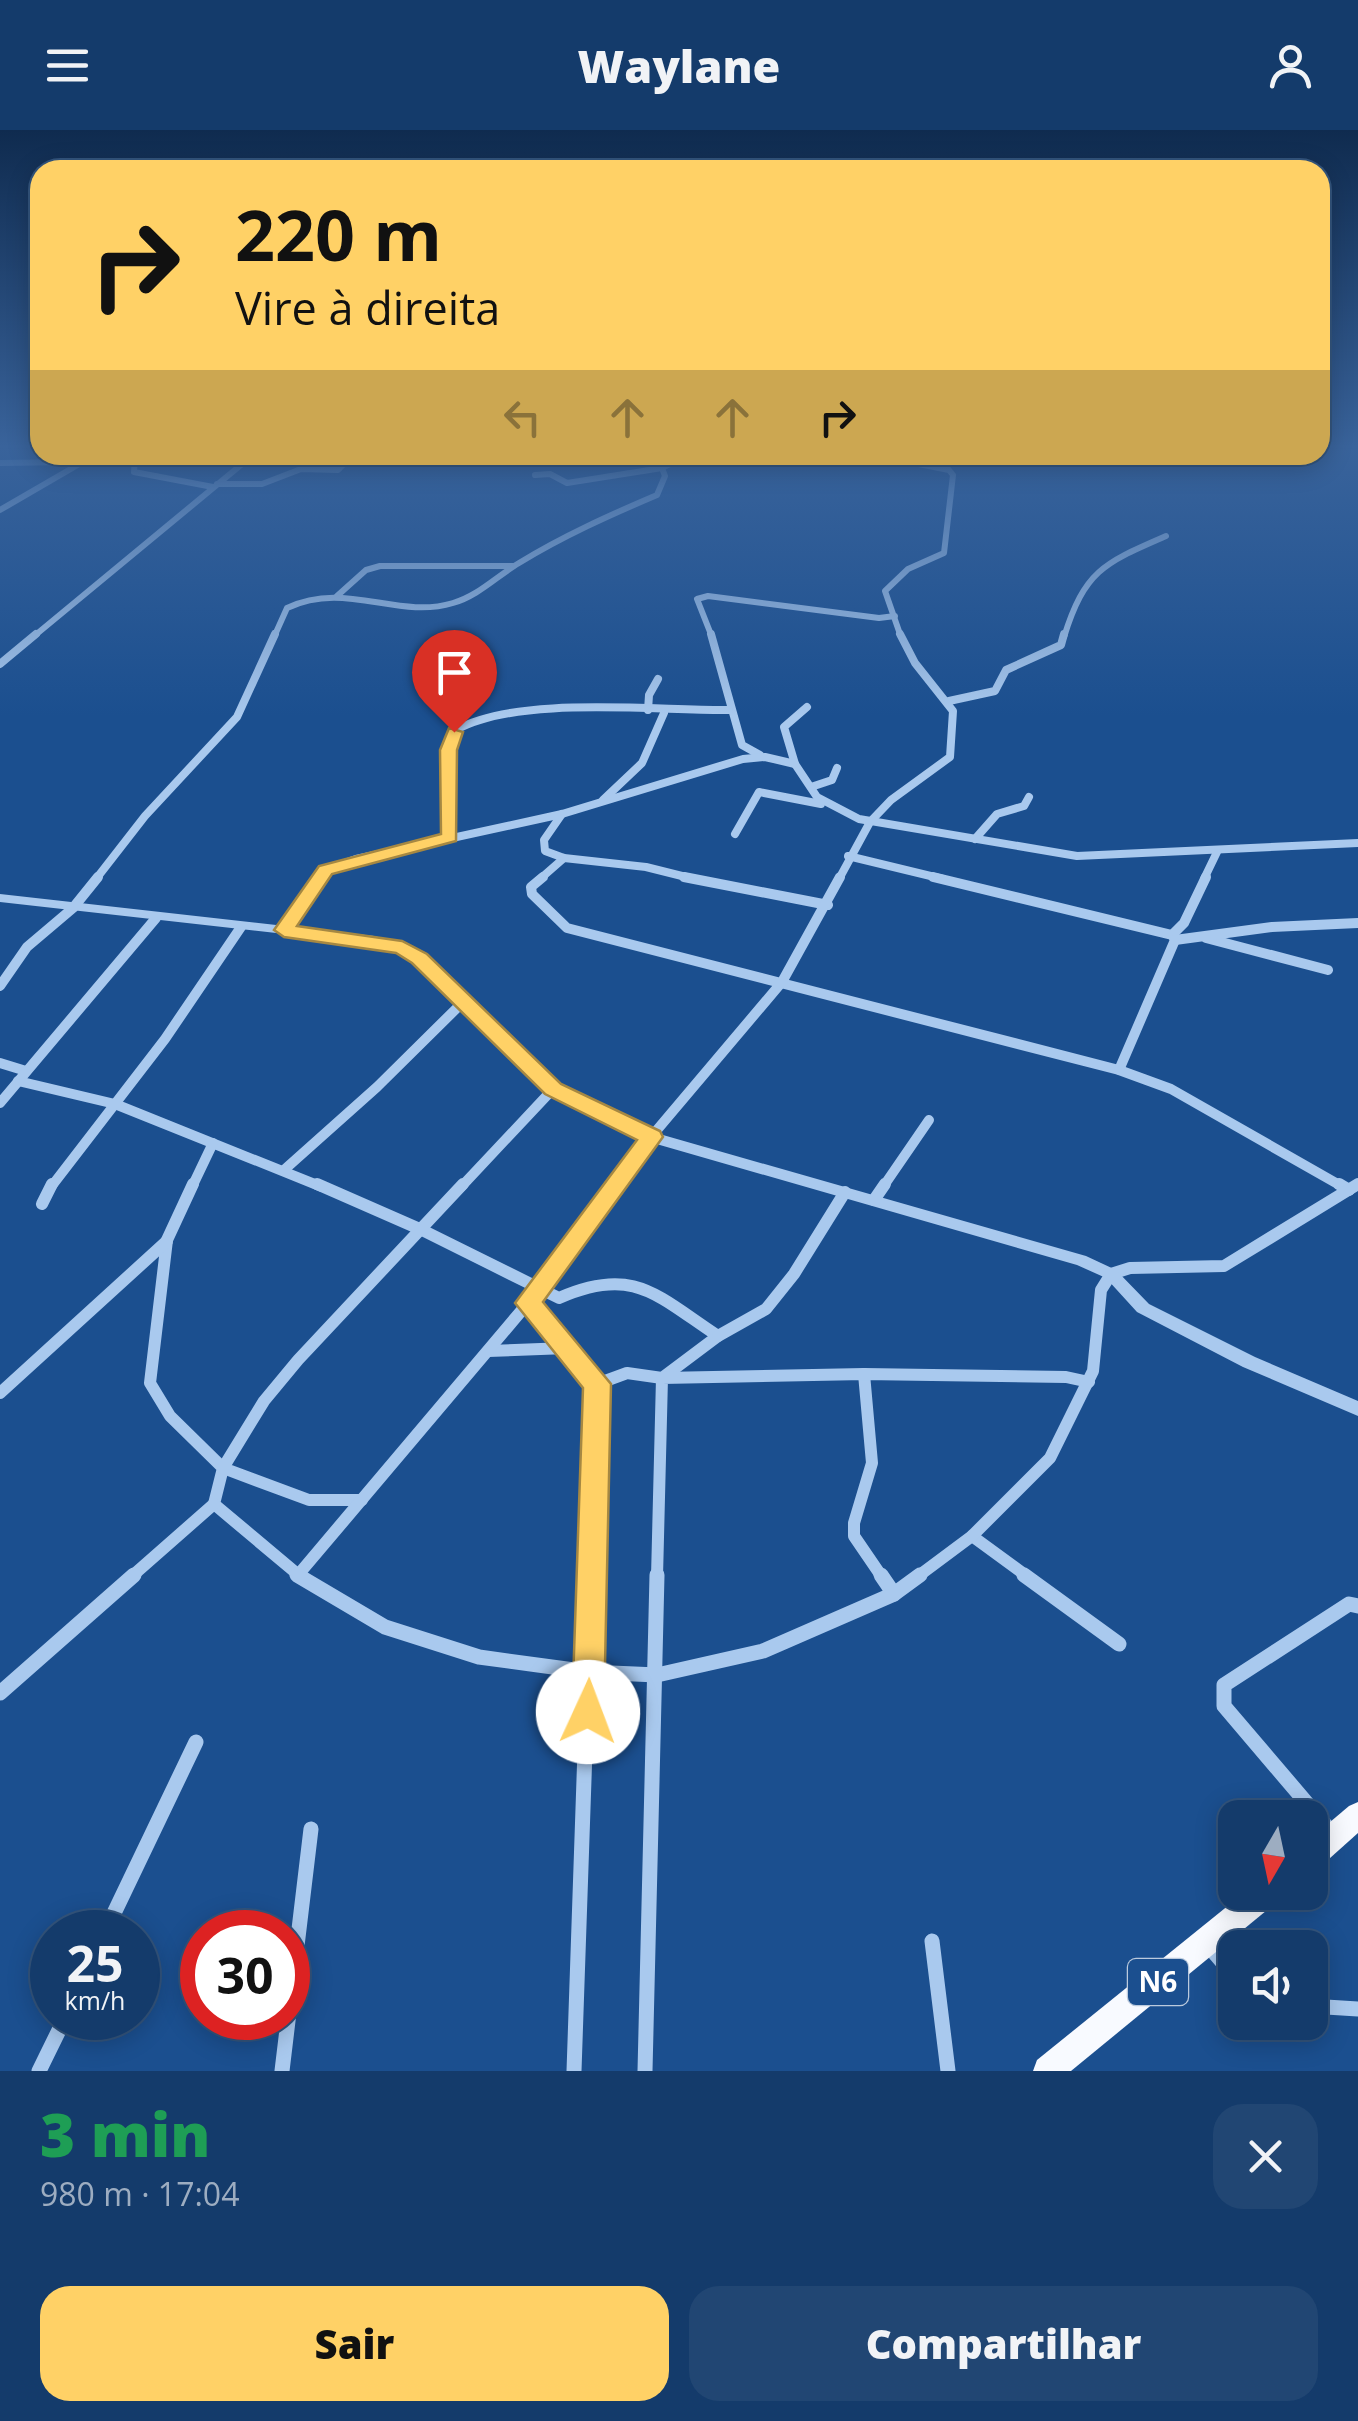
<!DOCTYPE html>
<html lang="pt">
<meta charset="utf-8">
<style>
:root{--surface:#143b6b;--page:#214673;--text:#f1f3f6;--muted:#9dadc1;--line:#33557e;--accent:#ffd166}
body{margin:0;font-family:"Open Sans",sans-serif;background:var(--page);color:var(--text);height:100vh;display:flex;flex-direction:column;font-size:38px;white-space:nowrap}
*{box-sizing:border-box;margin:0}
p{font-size:32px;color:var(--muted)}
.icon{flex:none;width:55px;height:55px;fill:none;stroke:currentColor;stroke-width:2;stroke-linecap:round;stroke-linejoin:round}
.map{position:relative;height:1941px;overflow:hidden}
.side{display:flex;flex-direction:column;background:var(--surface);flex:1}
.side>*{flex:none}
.hud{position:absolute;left:30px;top:30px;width:1300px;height:305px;border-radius:30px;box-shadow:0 5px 25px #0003,0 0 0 2px var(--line);background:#ffd166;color:#111;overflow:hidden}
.needle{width:65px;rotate:189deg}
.tools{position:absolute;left:1218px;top:1670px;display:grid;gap:20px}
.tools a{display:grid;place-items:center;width:110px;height:110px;border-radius:20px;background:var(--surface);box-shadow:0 5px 25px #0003,0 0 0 2px var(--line);font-size:50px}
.speed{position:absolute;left:30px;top:1780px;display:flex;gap:20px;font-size:50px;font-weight:700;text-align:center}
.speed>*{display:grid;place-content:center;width:130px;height:130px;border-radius:50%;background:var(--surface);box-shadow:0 5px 25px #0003,0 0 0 2px var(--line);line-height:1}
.speed small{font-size:25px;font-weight:400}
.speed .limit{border:15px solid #d22;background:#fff;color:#111}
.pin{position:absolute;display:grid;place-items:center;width:85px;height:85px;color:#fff;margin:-102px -42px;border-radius:50% 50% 50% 0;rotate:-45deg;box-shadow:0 0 10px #0007}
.pin .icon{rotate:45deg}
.me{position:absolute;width:110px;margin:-55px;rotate:2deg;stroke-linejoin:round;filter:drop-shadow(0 0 8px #0008)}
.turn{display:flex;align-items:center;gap:35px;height:210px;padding:0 40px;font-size:45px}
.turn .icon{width:130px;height:130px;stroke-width:2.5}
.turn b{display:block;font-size:70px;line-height:85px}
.lanes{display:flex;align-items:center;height:95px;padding:0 40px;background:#0003;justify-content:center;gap:50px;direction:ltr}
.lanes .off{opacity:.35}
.round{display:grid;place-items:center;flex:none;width:105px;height:105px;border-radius:30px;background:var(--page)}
.summary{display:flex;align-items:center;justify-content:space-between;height:170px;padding:0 40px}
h1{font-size:60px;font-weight:800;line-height:75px;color:#1e9e55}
.primary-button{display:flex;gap:20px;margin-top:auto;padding:20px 40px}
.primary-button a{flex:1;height:115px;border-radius:30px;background:var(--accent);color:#111;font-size:40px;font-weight:800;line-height:115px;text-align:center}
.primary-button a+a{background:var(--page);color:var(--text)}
header{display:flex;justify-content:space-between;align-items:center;height:130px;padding:0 40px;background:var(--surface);font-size:45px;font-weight:800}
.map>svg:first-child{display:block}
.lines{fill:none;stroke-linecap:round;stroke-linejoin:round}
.minor-far4{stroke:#a9c9ee;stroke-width:6}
.minor-far3{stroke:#a9c9ee;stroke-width:8}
.minor-far2{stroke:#a9c9ee;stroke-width:10}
.minor-far1{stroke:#a9c9ee;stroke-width:12}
.minor{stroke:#a9c9ee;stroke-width:15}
.tertiary{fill:#a9c9ee;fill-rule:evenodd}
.trunk{fill:#f8faff;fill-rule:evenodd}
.route{fill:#ffd166;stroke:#a68842;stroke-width:2.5}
.labels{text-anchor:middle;stroke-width:10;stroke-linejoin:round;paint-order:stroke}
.shield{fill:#1b4f8f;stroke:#bbcadd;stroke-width:2.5}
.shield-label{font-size:28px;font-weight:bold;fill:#fff}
</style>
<header><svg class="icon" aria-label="menu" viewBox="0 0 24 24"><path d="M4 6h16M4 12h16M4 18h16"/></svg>Waylane<svg class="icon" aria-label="person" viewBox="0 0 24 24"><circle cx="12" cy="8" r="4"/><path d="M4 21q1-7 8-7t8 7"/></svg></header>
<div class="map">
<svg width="1358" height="1941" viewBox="0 0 1358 1941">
<rect width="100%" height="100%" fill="#1b4f8f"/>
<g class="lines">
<g class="minor-far4">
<path d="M873,325l76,15 4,5 -9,78 -36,16 -23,22 16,46"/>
<path d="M135,329l-1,13 79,15"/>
<path d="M0,333l135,-2"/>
<path d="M535,345l15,-1 17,9 95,-15"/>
<path d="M217,354h45l39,-15 37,1 15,-15"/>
<path d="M0,380l81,-47"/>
<path d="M337,466l29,-26 14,-4h133"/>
<path d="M33,507l220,-182"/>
<path d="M274,507l13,-29c59,-28 110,12 166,-5 25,-7 44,-27 66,-40 44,-27 91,-48 138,-68l8,-19 -3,-8 25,-13"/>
<path d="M712,507l-15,-38 11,-3 171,22 16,-2"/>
<path d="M1064,507c21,-67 40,-74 102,-101"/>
</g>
<g class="minor-far3">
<path d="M711,504l31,111 18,10"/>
<path d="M0,534l36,-30"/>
<path d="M949,571l46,-10 11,-21 55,-25 3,-11"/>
<path d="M648,580l1,-15 9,-16"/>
<path d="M795,634l-11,-37 23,-20"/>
<path d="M811,657l21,-7 5,-12"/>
<path d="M603,670l39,-37 22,-50"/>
<path d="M562,684l-18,26 1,11 19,7 82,9 48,12"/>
<path d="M735,704l24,-42 62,12"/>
<path d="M450,707l-3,-71 9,-36c62,-35 200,-19 273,-20"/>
<path d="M975,709l22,-25 27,-8 5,-9"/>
<path d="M848,726l95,23"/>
<path d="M96,749l49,-63 92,-99 38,-83"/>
<path d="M319,749l6,-9 31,-11 206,-45 181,-55 22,-2 30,7 22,33 42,22 218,37 281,-13"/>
<path d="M540,749l24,-21"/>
<path d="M839,749l31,-57 21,-22 59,-43 3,-46 -38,-48 -15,-29"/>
<path d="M1204,749l13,-27"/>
</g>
<g class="minor-far2">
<path d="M543,747l-12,10 1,7 35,34 552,142 52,19 172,98"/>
<path d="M684,747l144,28"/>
<path d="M933,747l239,58 3,5 -56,130"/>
<path d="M284,800l36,-53"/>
<path d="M1172,805l12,-12 22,-46"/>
<path d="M1206,808l122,32"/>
<path d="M1175,810l97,-13 86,-4"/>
<path d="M0,856l27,-39 46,-39 25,-31"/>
<path d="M0,933l26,8"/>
<path d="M18,951l97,23 207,83"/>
<path d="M0,973l156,-185"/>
<path d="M284,1040l93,-83 87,-86"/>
<path d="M51,1057l114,-148 76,-112"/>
<path d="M192,1057l21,-44"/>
<path d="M461,1057l92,-98"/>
<path d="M614,1057l37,-50 131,-155 58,-105"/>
<path d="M883,1057l46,-67"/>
<path d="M1354,1057l4,-3"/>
</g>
<g class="minor-far1">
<path d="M193,1054l-26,56 -17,143 20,33 53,52 -9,36 87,73"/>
<path d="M317,1054l105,46 137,68c75,-33 98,-2 159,38l-56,42 -35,-5 -30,11"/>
<path d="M1339,1054l10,6"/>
<path d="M874,1070l11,-16"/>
<path d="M42,1074l10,-20"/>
<path d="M528,1173l69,81 -6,193"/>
<path d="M718,1206l48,-27 28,-35 51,-82"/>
<path d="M488,1221l79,-3"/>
<path d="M864,1244l8,89 -18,60v13l28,41"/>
<path d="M0,1263l167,-152"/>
<path d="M362,1370h-53l-86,-32 41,-67 34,-41 165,-176"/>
<path d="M972,1406l56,41"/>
<path d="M298,1445l230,-272 88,-119"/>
<path d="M131,1447l83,-73"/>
<path d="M657,1447l5,-199 202,-4 202,3 23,5"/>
<path d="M917,1447l55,-41 78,-78 43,-87 8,-81 10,-16 19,-6 94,-2 134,-82"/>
</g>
<g class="minor">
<path d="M297,1445l88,52 94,30 110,15 68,3 106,-24 131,-57 26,-19"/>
<path d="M881,1445l13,19"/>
<path d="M1024,1445l95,69"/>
<path d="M0,1563l134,-118"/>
<path d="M1333,1704l-109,-128v-21l125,-81 9,2"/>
<path d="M105,1802l91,-190"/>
<path d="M932,1811l16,130"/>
<path d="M1206,1813l29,34"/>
<path d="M1310,1876l48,3"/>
<path d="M39,1941l26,-53"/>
<path d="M282,1941l29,-242"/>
<path d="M574,1941l17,-496"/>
<path d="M645,1941l12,-496"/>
</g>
<path class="tertiary" d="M0,764l374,42 32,8 18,11 134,131 98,47 430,123 30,14 33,34 106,53 103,44v15l-115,-49 -106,-55 -31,-34 -29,-13 -431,-124 -98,-49 -132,-131 -18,-11 -24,-6 -374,-42z"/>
<g class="trunk">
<path d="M1358,1672v31l-38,34 -10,4v-32l39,-33z"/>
<path d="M1245,1762h36l-4,10 -206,169h-38l4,-11z"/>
</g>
</g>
<linearGradient id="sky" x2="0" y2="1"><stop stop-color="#0f2b4f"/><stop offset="0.54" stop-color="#39639b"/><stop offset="1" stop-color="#39639b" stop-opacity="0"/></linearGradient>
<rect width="1358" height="586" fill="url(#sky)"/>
<path class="route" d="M449,598l14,4 -6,18 -1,91 -124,33 -35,52 105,15 25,13 134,130 99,47 3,6 -120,165 68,82 -7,328 -4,12 -12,5 -12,-5 -4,-12 11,-324 -68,-85 122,-163 -92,-46 -133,-131 -16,-10 -112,-16 -10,-7 45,-64 122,-32 -1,-84z"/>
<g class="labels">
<rect class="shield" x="1128" y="1829" width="60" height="46" rx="8"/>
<g class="shield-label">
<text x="1158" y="1862">N6</text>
</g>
</g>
</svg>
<div class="tools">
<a><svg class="needle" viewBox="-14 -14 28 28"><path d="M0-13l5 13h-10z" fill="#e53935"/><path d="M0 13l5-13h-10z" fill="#9dadc1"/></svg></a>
<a><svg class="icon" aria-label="sound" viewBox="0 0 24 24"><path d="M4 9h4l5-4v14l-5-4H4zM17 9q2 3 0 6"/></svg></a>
</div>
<div class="speed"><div>25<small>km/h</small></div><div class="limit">30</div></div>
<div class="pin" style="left:454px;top:602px;background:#d93025"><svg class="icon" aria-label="arrive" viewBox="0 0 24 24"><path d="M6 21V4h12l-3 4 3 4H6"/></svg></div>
<svg class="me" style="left:588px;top:1582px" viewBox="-20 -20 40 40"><circle r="19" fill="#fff"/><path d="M0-13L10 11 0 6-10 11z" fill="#ffd166"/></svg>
<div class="hud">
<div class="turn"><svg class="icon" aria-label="right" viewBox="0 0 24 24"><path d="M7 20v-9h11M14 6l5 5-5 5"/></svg><div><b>220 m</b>Vire à direita</div></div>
<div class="lanes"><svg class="icon off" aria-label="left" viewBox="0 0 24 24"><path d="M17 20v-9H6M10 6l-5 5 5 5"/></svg><svg class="icon off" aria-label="ahead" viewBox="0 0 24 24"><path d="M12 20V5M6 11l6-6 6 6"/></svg><svg class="icon off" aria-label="ahead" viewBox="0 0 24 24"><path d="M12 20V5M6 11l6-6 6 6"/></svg><svg class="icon" aria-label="right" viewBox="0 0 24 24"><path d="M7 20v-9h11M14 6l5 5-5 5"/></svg></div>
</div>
</div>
<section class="side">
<div class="summary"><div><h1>3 min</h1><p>980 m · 17:04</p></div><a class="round"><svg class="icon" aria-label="close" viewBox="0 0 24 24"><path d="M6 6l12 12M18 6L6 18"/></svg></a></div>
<div class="primary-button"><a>Sair</a><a>Compartilhar</a></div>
</section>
